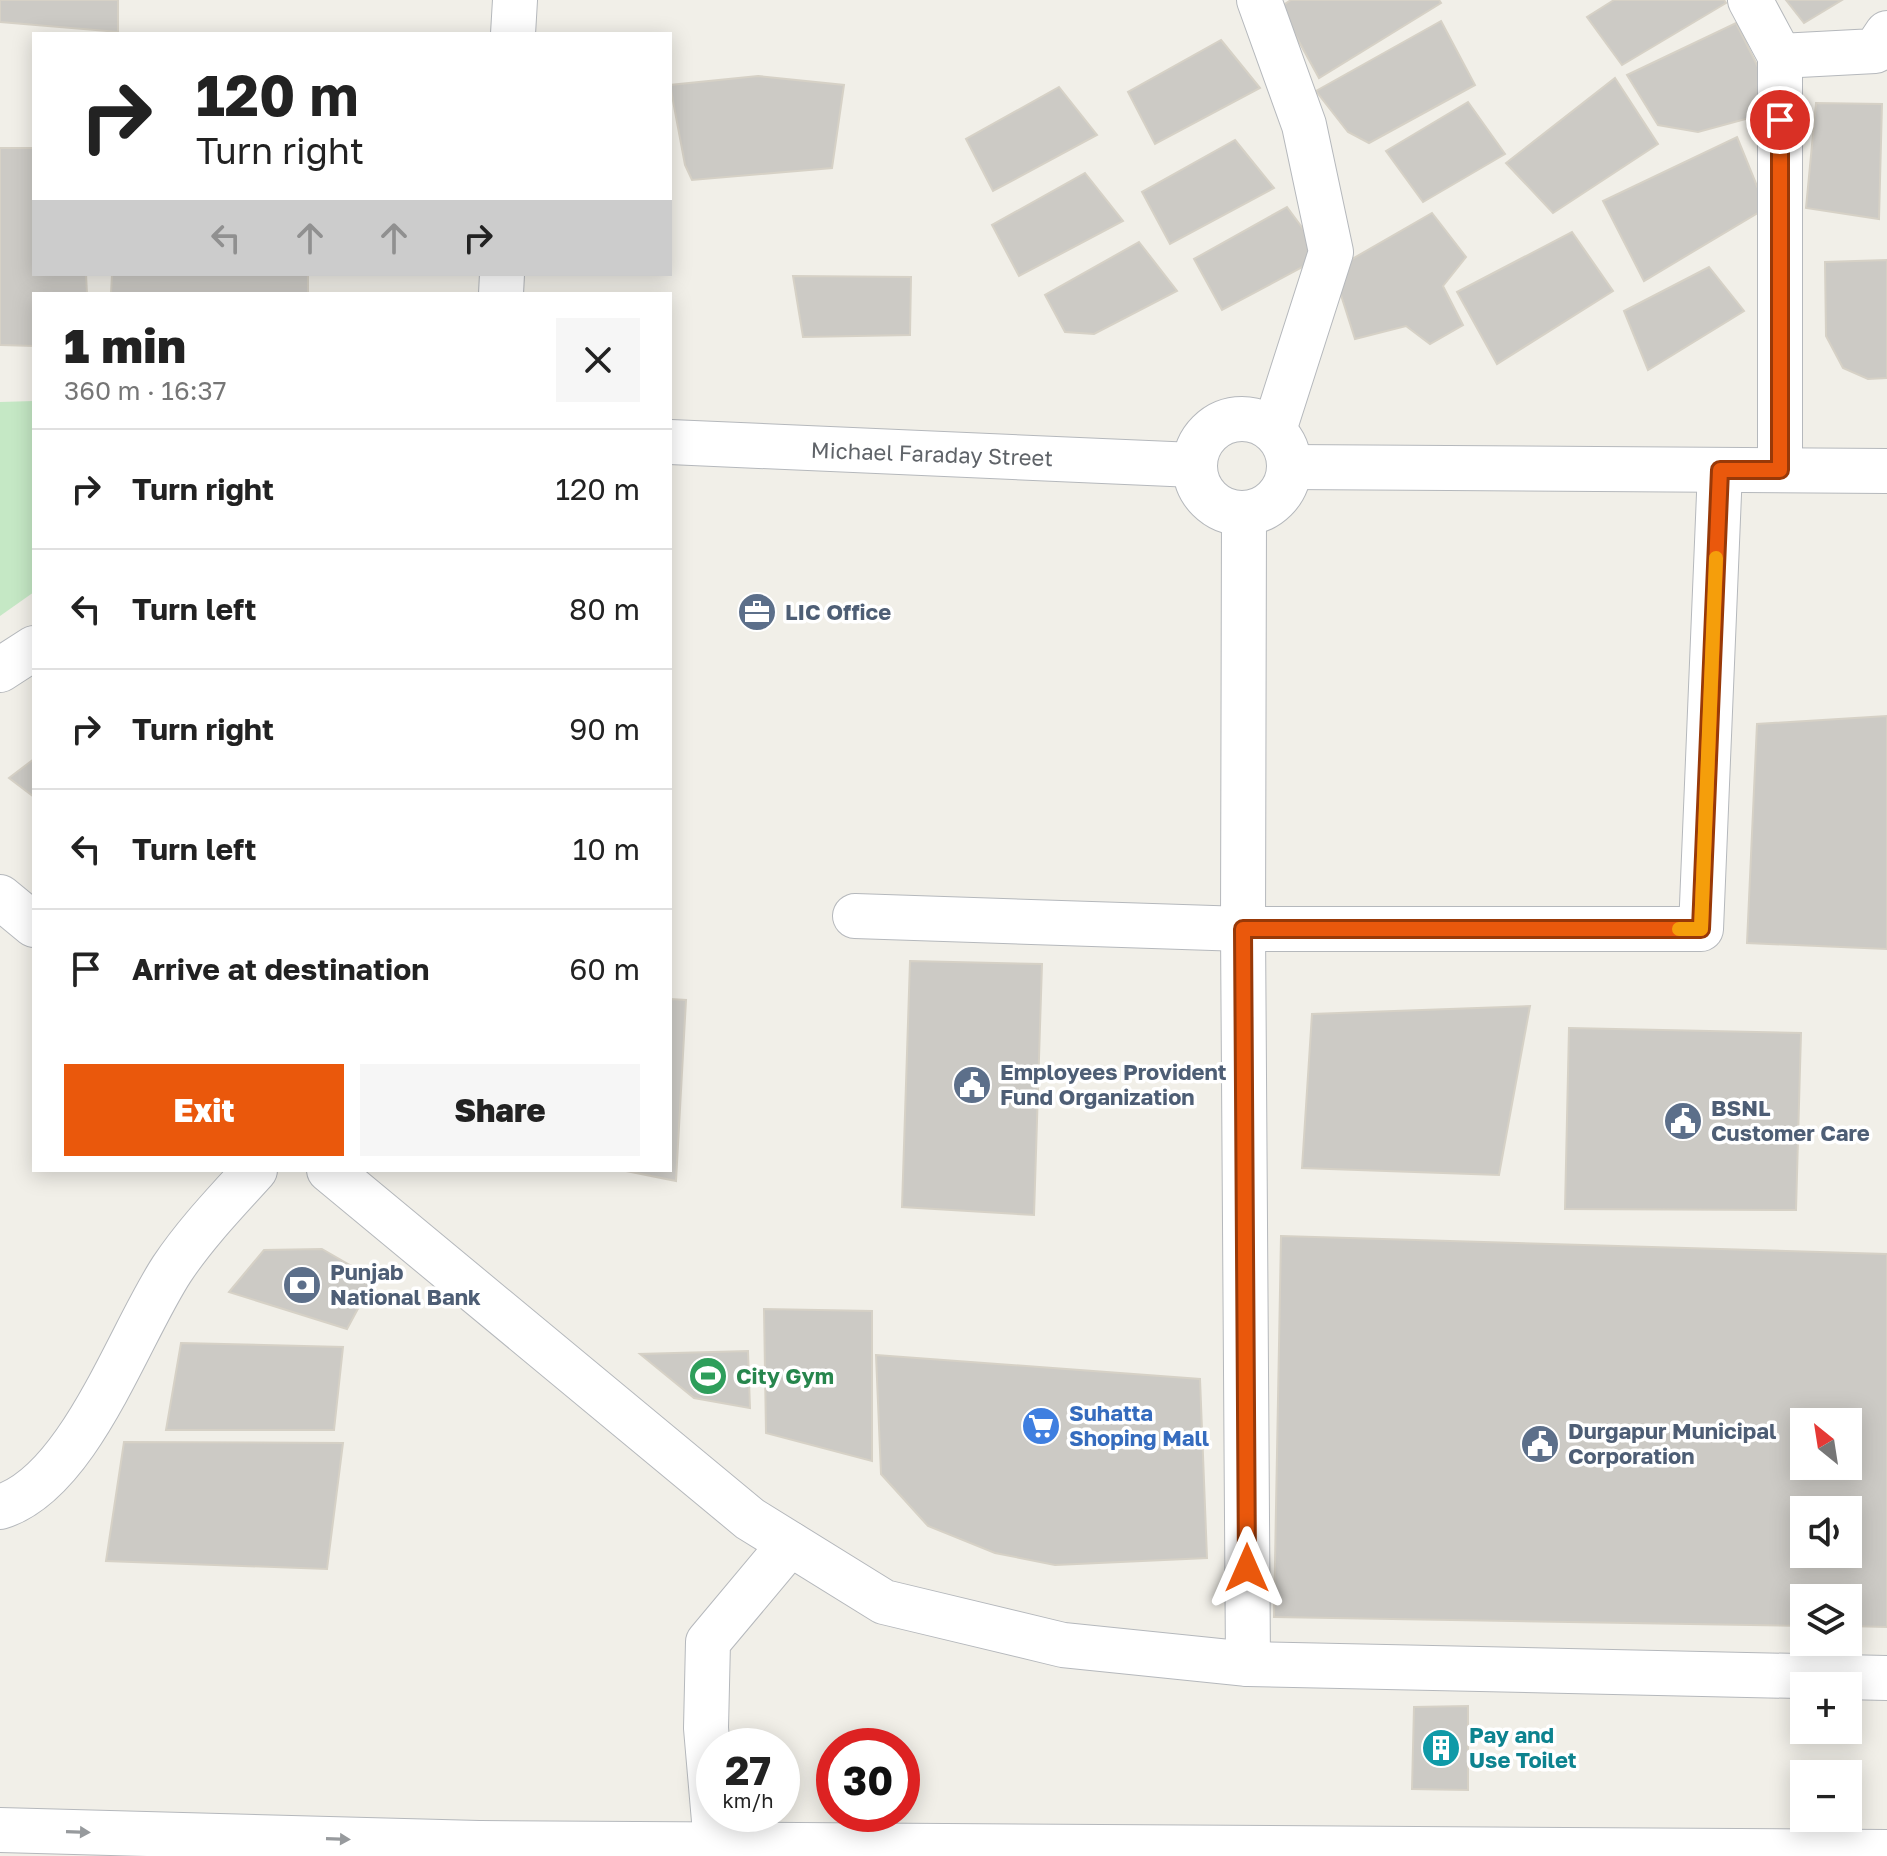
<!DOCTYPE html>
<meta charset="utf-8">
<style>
:root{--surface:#fff;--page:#f6f6f6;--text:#222;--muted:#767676;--line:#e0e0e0;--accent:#ea580c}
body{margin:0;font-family:"Golos Text",sans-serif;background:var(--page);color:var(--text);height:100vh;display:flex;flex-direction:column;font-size:30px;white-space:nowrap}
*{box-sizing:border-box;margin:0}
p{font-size:26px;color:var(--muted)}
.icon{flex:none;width:44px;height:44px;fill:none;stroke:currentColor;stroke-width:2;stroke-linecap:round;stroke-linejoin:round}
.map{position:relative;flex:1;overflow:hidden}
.panel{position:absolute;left:32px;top:292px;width:640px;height:880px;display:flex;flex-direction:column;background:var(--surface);border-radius:0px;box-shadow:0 4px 20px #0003}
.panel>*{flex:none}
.guide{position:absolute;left:32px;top:32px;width:640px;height:244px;border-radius:0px;box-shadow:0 4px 20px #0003;background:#fff;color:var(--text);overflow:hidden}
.needle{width:52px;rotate:330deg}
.controls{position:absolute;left:1790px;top:1408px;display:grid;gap:16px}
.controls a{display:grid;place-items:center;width:72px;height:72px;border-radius:0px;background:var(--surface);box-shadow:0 4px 20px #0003;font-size:40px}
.speed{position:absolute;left:696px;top:1728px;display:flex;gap:16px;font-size:40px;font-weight:700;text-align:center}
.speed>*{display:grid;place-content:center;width:104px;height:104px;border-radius:50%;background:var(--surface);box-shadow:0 4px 20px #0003;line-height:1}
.speed small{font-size:20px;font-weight:400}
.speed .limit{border:12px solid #d22;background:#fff;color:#111}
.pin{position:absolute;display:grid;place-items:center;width:68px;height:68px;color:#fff;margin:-34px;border:4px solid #fff;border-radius:50%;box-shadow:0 2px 8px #0007}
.me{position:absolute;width:88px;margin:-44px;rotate:0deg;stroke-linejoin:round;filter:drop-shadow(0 0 6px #0008)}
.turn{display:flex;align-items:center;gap:28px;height:168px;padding:0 32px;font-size:36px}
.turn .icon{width:104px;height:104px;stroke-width:2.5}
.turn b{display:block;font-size:56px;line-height:68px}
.lanes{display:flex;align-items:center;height:76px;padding:0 32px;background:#0003;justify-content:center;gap:40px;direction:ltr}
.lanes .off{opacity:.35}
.round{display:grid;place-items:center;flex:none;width:84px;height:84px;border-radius:0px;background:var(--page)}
.summary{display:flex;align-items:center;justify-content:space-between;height:136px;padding:0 32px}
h1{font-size:48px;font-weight:800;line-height:60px}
.button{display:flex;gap:16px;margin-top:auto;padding:16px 32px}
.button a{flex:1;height:92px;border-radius:0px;background:var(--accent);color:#fff;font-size:32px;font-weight:800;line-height:92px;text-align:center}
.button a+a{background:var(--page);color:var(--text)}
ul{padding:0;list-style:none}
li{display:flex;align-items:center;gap:24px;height:120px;padding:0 32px;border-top:2px solid var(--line)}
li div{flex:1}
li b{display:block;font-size:30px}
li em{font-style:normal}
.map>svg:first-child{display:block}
.green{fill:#c5e8c5}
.building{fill:#cccac5;stroke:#d6d1c6;stroke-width:2;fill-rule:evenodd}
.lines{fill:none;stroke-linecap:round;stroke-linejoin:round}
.minor-casing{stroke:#b5b8bc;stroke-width:46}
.tertiary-casing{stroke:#b5b8bc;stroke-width:46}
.minor{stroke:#fff;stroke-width:44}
.tertiary{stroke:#fff;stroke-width:44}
.oneway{fill:#979a9d}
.route-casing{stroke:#983908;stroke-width:20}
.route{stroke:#ea580c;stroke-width:14}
.slow{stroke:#f59e0b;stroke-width:14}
.labels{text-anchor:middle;stroke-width:7;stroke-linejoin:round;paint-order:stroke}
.street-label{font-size:22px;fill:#5f6368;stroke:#fff}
.service-label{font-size:22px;font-weight:bold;fill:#4e5e75;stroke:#fff;text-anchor:start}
.leisure-label{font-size:22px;font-weight:bold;fill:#27864d;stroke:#fff;text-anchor:start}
.shop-label{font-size:22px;font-weight:bold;fill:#366cbe;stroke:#fff;text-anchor:start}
.culture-label{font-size:22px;font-weight:bold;fill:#0d838f;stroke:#fff;text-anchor:start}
</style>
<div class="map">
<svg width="1887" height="1856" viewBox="0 0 1887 1856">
<rect width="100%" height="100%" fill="#f1efe8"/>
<path class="green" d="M34,401v191l-34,24v-214z"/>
<g class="building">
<path d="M0,0h118v32l-118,-10z"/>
<path d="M1291,0h148l2,3 -122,75 -39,-71z"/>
<path d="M1614,0h110l2,3 -104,62 -35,-48z"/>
<path d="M1786,0h56l-38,23z"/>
<path d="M1441,21l34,64 -106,58 -21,-11 -32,-41z"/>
<path d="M1736,23l26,52 2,39 -66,18 -40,-7 -31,-50z"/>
<path d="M1221,40l39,48 -105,56 -27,-52z"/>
<path d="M758,76l86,9 -12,83 -140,12 -7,-15 -15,-80z"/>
<path d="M1615,78l43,66 -105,69 -47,-50z"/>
<path d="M1059,87l38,48 -104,56 -27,-52z"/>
<path d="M1468,102l37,52 -82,48 -37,-51z"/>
<path d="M1816,103l66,1 -3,115 -73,-11z"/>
<path d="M1737,137l29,71 -122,73 -41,-80z"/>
<path d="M1235,140l39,48 -104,56 -28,-52z"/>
<path d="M0,148h34v126h52l1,20h-53v52l-34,-1z"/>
<path d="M1085,173l38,48 -104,55 -27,-51z"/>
<path d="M1287,207l36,49 -101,54 -28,-51z"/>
<path d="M1432,213l34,44 -23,29 20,39 -33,19 -24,-18 -51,13 -22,-69z"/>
<path d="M1572,232l41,59 -116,73 -40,-72z"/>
<path d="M1139,242l38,49 -83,43 -29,-2 -20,-37z"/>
<path d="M1887,260v118l-19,1 -25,-11 -17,-32 -1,-74z"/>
<path d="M1709,267l35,44 -96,59 -24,-59z"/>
<path d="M112,274h196v20h-197z"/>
<path d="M793,276l118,1 -1,58 -107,2z"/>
<path d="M1887,716v233l-140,-6 10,-219z"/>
<path d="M34,759v38l-25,-19z"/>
<path d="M910,961l132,3 -8,251 -132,-8z"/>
<path d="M670,999l16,1 -10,181 -55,-11h49z"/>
<path d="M1530,1006l-31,169 -197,-7 10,-154z"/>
<path d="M1569,1028l232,5 -5,177 -231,-1z"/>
<path d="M1281,1236l606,18v373l-39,-1v-28h-44v28l-530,-9zM1804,1422h44v44h-44zM1804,1510h44v44h-44z"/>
<path d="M322,1249l52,30 -27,50 -118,-37 35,-42z"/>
<path d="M764,1309l108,2v150l-106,-28z"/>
<path d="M181,1343l162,4 -9,83h-168z"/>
<path d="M748,1351l2,57 -56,-10 -54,-44z"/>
<path d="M876,1355l324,24 7,179 -152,7 -60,-12 -67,-27 -47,-52z"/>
<path d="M124,1442l219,1 -16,126 -221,-8z"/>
<path d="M1468,1706v84l-56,-1 2,-82z"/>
</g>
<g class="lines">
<g class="minor-casing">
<g id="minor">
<path d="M1259,0l45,125 27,127 -57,178"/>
<path d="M1750,0l30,56v414"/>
<path d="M513,34l2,-34"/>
<path d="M1780,56l95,-5 12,-18"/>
<path d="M501,294l1,-20"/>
<circle cx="1242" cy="466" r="47"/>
<path d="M670,442l524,23"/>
<path d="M1290,467l597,4"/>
<path d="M0,670l34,-22"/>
<path d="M855,916l388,13 1,-415"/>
<path d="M0,1507c79,-24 128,-171 172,-238 24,-36 54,-67 83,-99"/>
<path d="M1248,1664l-5,-735h458l19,-459"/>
<path d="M716,1844l-10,-116 2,-86 82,-98"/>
</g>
</g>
<g class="tertiary-casing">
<g id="tertiary">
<path d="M0,897l34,28"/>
<path d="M329,1170l421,349 134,83 179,43 185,19 639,14"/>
<path d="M0,1830l479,13 1408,9"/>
</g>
</g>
<use href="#minor" class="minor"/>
<use href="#tertiary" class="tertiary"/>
</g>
<defs><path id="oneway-solid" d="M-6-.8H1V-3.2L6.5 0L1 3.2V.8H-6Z" transform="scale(2)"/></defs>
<g class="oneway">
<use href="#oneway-solid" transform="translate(78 1832) rotate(2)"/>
<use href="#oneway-solid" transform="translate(338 1839) rotate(2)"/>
</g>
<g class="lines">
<g class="route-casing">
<path id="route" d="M1247,1568l-4,-639h458l19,-459h60v-350"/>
</g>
<use href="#route" class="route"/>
<path class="slow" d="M1679,929h22l15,-371"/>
</g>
<defs>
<g id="office-disc" transform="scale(2)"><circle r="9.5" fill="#5c6f8a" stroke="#fff"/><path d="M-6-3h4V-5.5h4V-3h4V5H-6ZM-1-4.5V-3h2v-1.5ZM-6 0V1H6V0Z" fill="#fff"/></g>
<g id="civic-disc" transform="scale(2)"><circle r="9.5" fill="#5c6f8a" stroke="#fff"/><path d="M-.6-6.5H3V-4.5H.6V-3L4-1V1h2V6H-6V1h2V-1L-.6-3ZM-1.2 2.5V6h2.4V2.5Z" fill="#fff"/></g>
<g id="bank-disc" transform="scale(2)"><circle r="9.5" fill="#5c6f8a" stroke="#fff"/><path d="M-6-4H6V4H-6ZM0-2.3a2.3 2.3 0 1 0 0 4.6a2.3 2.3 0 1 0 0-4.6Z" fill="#fff"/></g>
<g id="stadium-disc" transform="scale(2)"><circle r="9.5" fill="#2e9e5b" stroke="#fff"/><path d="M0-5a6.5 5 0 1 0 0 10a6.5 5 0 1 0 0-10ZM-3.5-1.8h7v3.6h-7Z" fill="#fff"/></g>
<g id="supermarket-disc" transform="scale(2)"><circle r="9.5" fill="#3f7fe0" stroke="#fff"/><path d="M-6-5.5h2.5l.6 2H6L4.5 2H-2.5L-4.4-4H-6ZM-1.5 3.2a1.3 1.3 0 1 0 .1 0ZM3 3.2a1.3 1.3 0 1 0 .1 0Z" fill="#fff"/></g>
<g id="building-disc" transform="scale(2)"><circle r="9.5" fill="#0f9aa8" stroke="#fff"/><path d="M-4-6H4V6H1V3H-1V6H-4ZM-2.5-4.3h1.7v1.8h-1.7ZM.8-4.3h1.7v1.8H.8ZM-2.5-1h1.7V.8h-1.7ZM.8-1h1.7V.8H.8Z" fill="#fff"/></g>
</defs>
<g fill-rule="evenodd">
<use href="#office-disc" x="757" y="612"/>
<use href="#civic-disc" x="972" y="1085"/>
<use href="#civic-disc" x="1683" y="1121"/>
<use href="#bank-disc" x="302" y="1285"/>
<use href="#stadium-disc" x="708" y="1376"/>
<use href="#supermarket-disc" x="1041" y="1426"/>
<use href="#civic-disc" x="1540" y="1444"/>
<use href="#building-disc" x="1441" y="1748"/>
</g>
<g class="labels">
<g class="street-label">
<text transform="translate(932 454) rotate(2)" y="8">Michael Faraday Street</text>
</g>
<g class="service-label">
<text x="785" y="620">LIC Office</text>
<text x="1000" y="1080">Employees Provident<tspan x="1000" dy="25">Fund Organization</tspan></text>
<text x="1711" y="1116">BSNL<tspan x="1711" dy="25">Customer Care</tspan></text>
<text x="330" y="1280">Punjab<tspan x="330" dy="25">National Bank</tspan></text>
<text x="1568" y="1439">Durgapur Municipal<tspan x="1568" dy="25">Corporation</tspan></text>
</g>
<g class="leisure-label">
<text x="736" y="1384">City Gym</text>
</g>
<g class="shop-label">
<text x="1069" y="1421">Suhatta<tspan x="1069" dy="25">Shoping Mall</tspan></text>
</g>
<g class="culture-label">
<text x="1469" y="1743">Pay and<tspan x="1469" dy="25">Use Toilet</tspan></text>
</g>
</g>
</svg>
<div class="controls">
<a><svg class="needle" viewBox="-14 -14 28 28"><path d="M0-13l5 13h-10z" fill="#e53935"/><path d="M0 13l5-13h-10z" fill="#767676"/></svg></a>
<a><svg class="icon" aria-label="sound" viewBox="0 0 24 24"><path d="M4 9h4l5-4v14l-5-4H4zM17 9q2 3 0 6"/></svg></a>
<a><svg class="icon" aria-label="layers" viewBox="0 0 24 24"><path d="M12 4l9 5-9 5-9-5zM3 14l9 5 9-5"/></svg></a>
<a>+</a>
<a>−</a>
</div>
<div class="speed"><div>27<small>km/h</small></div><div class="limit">30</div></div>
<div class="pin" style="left:1780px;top:120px;background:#d93025"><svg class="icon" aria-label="arrive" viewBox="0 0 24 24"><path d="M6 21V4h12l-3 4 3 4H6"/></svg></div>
<svg class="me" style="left:1247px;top:1568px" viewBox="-20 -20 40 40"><path d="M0-17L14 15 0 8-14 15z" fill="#ea580c" stroke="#fff" stroke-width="4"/></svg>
<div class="guide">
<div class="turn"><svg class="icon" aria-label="right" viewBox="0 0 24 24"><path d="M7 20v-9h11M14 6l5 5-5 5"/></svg><div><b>120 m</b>Turn right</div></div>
<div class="lanes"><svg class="icon off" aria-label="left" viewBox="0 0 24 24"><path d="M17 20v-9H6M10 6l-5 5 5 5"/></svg><svg class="icon off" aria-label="ahead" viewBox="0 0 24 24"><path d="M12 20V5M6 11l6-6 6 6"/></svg><svg class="icon off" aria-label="ahead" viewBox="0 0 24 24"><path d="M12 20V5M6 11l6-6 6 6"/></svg><svg class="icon" aria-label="right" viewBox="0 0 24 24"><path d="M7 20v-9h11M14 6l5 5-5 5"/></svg></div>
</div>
<section class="panel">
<div class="summary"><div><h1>1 min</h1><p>360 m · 16:37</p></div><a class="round"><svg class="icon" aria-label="close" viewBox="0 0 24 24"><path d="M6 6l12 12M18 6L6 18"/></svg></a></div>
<ul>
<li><svg class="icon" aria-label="right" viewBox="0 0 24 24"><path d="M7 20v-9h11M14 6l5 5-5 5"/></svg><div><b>Turn right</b></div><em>120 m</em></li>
<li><svg class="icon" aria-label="left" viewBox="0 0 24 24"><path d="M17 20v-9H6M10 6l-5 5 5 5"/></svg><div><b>Turn left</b></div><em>80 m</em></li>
<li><svg class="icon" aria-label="right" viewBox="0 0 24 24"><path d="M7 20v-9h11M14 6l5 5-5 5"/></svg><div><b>Turn right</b></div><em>90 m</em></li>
<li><svg class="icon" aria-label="left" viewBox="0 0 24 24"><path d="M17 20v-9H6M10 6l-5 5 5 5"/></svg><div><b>Turn left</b></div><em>10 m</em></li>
<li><svg class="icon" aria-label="arrive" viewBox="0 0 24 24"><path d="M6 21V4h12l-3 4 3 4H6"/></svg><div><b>Arrive at destination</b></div><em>60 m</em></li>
</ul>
<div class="button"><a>Exit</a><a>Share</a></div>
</section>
</div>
